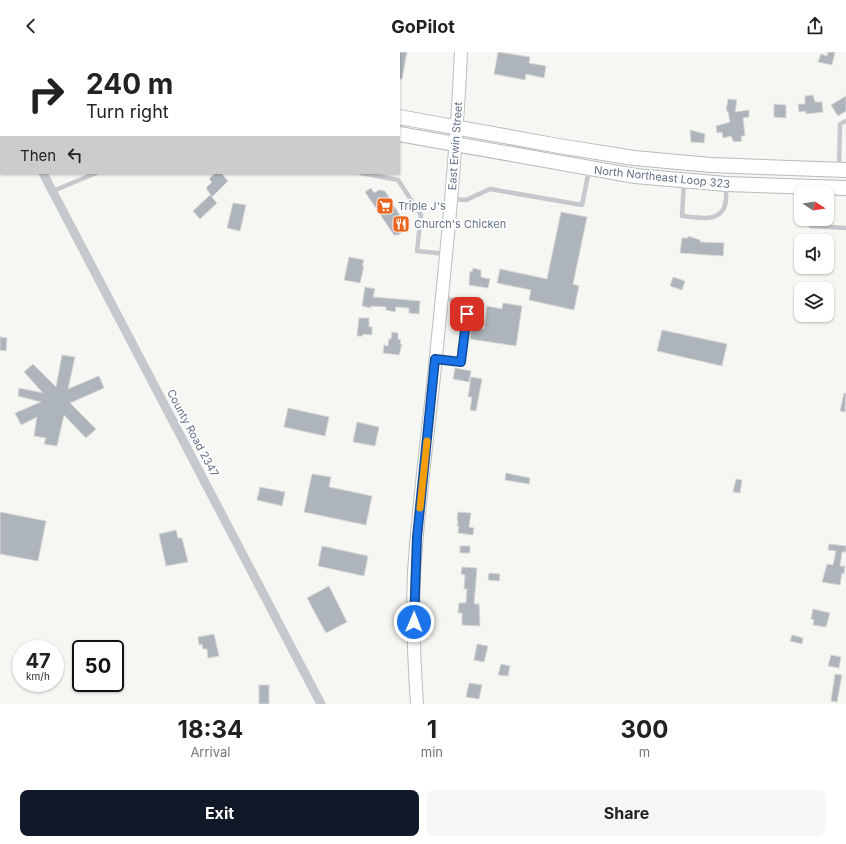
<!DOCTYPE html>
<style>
:root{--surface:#fff;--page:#f6f6f6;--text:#222;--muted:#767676;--accent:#111827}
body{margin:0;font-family:Inter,sans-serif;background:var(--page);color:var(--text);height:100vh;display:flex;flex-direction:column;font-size:15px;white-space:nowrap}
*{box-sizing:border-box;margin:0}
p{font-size:13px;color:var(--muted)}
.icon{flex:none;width:22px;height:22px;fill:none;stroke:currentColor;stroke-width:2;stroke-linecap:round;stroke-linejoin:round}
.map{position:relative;height:652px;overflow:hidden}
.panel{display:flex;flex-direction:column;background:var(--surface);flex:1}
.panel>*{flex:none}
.top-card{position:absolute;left:0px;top:0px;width:400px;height:122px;box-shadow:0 1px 3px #0004;background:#fff;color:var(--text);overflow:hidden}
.needle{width:26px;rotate:102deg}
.controls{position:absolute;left:794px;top:134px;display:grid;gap:8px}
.controls a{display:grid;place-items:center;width:40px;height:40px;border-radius:8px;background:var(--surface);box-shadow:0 1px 3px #0004;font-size:20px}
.speed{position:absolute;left:12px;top:588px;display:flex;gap:8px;font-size:20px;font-weight:700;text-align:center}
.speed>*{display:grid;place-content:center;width:52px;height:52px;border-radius:50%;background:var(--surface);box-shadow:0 1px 3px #0004;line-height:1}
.speed small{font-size:10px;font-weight:400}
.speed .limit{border:2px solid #111;border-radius:6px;background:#fff;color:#111}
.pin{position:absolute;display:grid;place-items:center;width:34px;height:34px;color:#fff;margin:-17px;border-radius:8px;box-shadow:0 2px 6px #0006}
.me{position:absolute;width:44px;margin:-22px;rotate:1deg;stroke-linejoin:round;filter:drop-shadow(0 0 3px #0008)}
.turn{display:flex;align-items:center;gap:14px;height:84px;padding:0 20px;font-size:18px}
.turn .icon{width:52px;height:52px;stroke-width:2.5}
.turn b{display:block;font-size:28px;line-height:34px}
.then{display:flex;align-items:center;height:38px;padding:0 20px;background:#0003;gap:8px;font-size:15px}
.eta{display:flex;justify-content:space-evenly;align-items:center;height:68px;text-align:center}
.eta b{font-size:24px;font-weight:700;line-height:28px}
.button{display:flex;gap:8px;margin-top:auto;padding:8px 20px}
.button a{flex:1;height:46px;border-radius:8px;background:var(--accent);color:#fff;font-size:16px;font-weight:700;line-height:46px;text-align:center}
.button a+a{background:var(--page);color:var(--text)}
header{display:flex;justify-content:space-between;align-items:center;height:52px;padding:0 20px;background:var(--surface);font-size:18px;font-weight:700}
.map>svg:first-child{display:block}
.building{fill:#adb4bb;stroke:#d7d7d5}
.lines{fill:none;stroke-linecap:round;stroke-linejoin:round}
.secondary-casing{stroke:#babdc2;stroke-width:14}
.trunk-casing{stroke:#b7babe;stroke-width:16}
.service{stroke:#c5c8cc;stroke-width:4.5}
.minor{stroke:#c5c8cc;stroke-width:9}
.secondary{stroke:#fff;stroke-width:12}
.trunk{stroke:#fff;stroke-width:14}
.route-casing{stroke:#114b97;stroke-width:10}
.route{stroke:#1a73e8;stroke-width:7}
.slow{stroke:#f59e0b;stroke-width:7}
.labels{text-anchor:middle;stroke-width:4;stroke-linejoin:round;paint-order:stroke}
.street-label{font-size:11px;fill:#637285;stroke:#fff}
.poi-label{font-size:11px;fill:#637285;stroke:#fff;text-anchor:start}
</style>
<header><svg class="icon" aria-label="back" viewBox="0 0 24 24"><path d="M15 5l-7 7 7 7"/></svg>GoPilot<svg class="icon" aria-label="share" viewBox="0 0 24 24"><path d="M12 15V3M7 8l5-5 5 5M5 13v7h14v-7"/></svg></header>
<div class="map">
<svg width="846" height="652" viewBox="0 0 846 652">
<rect width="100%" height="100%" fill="#f6f6f2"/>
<g class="building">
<path d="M399,0h8l-5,27h-3z"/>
<path d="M498,0l32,5 -1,6 17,3 -2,12 -18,-4 -1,6 -31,-6z"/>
<path d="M828,0h7l-3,13 -14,-3 3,-8 6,2z"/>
<path d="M813,43l2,7h7l1,10 -17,2v-3l-7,1 -1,-8h7v-8z"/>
<path d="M846,44v15l-8,5 -7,-11z"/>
<path d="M728,47l9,1 -2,12 14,-2v7l-6,1 2,18h-4l1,5 -8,1 -3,-6 -8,2 -1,-6 -5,1 -1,-7 14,-4 -2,-11h-2z"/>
<path d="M774,52l12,1v13l-12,-1z"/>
<path d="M690,78l15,4 -1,9 -13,-1z"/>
<path d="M215,121h6l7,8 -16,16 -6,-9 6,-6 -3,-3z"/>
<path d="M371,136l3,5 5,-3 6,1 23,38 -10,6h-4l-29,-43z"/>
<path d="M210,143l7,8 -17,16 -7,-8z"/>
<path d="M233,151l13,2 -6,26 -13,-3z"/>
<path d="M561,160l26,5 -14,67 6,2 -5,24 -45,-10 2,-10 -34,-7 3,-14 47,10z"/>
<path d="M688,184l12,4v2l24,1 -1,13 -43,-3 2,-15h6z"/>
<path d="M349,205l15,3 -2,6h2l-4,17 -16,-3z"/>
<path d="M473,216l8,2v7l9,2 -2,9 -19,-3 1,-14 2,1z"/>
<path d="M673,225l12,4 -3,9 -12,-4z"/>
<path d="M365,235l10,2 -2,8 47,4 -1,13 -10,-1v-5l-13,-1 -1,5 -9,-2v-3l-15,-1v2l-9,-2z"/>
<path d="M503,251l19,3 -6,40 -46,-7 1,-12 13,2 3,-23 15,3z"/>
<path d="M359,266h10v9h3v8l-9,-1v2h-6z"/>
<path d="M662,278l65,14 -5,22 -65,-15z"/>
<path d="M392,280l6,1v6l3,1 -1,4h2l-3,11 -16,-2 1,-8 4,1 1,-7h2z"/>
<path d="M0,285l7,1 -1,13 -6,-1z"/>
<path d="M62,303l13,2 -7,32 31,-13 5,12 -34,15 26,26 -10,9 -22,-23 -7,31 -13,-2 2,-6 -12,-2 3,-19 -16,8 -6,-12 26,-11 -23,-6 1,-8 24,5 -19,-21 9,-8 23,23z"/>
<path d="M455,316l16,3 -2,11 -16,-3z"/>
<path d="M471,325l11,2 -6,32 -6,-1 2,-13h-4z"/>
<path d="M844,341h2l-1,19 -5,-1z"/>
<path d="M288,356l41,9 -4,19 -41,-9z"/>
<path d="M357,370l22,5 -4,19 -22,-4z"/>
<path d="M506,421l24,5 -1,6 -24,-4z"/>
<path d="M312,422l19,3 -2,10 43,9 -6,29 -62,-13z"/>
<path d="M736,427l6,1 -2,13 -7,-1z"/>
<path d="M260,435l25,5 -3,14 -25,-6z"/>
<path d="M0,460l46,9 -8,40 -38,-7z"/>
<path d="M458,460l13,1 -2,14 5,1 -1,7 -15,-2 1,-7h-2l1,-5 -1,-1z"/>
<path d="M176,478l2,8h4l6,24 -22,4 -7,-32z"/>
<path d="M829,492l17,2v6h-4l-2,14h5l-1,8 -2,-1 -2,12 -18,-3 5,-18 6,1 3,-14 -8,-1z"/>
<path d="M322,494l46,10 -4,20 -46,-10z"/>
<rect x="460" y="494" width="10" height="7"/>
<path d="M462,515l15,1 -3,36h5l1,22 -18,-1v-12h-4l1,-10h7l1,-14h-3l1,-14 -4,-1z"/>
<path d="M489,521l11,1 -1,7 -11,-1z"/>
<path d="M329,534l18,36 -21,11 -19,-35z"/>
<path d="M813,557l17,4 -4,14 -13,-2 1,-5 -3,-1z"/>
<path d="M214,582l5,22 -11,2 -1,-9h-4l-1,-5 -3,1 -1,-8z"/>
<path d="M792,583l11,3 -1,6 -12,-3z"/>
<path d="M477,592l11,2 -4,16 -10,-2z"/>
<path d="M831,603l10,2 -2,11 -11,-2z"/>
<path d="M501,612l9,2 -2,10 -10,-1z"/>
<path d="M835,622l7,1 -5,27 -6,-1z"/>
<path d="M469,631l13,2 -3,14 -13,-2z"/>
<rect x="259" y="633" width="10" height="19"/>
</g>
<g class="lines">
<g class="secondary-casing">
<path id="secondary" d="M417,652c-3,-44 -5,-88 -3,-131 4,-66 13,-131 20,-197 11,-108 22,-215 27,-324"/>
</g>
<g class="trunk-casing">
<g id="trunk">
<path d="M45,0l5,1"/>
<path d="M0,11h1"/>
<path d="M399,65l160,29 75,12 77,7 135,5"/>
<path d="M399,82l236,42 91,8 120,4"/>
</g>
</g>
<g class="service">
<path d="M231,1v-1"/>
<path d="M839,116l1,-44 6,-3"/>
<path d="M361,121l37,7 23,35 -4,36 29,3"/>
<path d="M684,130l-2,34c13,1 35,7 42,-8 3,-6 2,-16 2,-22"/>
<path d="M53,139l43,-18"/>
<path d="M452,147l14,1 24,-11 92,16 7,-35"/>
<path d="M812,167l-1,7 35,2"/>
<path d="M437,307l24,3 8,-61 -27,-2"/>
</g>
<g class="minor">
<path d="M155,1l1,-1"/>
<path d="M43,121l278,531"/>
</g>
<use href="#secondary" class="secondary"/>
<use href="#trunk" class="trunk"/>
</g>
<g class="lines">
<g class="route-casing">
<path id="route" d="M414,570l3,-85 18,-178 26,3 6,-48"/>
</g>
<use href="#route" class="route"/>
<path class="slow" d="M420,456l7,-67"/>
</g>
<defs>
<g id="supermarket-square" transform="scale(0.9)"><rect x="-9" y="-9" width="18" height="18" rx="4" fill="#ec631c" stroke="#fff"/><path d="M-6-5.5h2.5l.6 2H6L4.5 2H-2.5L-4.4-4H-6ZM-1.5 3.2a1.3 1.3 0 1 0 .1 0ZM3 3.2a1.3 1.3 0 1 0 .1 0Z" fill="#fff"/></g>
<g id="restaurant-square" transform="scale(0.9)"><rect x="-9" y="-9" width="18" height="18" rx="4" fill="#ec631c" stroke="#fff"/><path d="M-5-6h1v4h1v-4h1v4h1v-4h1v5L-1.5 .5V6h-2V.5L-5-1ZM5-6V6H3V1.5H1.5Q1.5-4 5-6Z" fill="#fff"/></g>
</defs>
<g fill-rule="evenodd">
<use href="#supermarket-square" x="385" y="154"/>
<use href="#restaurant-square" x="401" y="172"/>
</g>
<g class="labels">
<g class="street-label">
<text transform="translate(455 94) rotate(-86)" y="4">East Erwin Street</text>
<text transform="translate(662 125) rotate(6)" y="4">North Northeast Loop 323</text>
<text transform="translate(193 381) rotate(62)" y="4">County Road 2347</text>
</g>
<g class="poi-label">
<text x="398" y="158">Triple J's</text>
<text x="414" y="176">Church's Chicken</text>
</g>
</g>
</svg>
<div class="controls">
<a><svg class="needle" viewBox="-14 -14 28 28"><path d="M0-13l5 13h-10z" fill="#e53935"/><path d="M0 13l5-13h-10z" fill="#767676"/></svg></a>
<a><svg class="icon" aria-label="sound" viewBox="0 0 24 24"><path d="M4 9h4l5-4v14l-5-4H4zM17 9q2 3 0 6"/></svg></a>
<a><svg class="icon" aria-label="layers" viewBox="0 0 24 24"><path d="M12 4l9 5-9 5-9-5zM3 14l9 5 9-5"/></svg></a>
</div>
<div class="speed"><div>47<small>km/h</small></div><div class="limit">50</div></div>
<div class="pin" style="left:467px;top:262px;background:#d93025"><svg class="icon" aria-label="arrive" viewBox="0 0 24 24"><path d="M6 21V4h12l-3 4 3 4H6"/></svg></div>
<svg class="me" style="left:414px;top:570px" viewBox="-20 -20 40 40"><circle r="17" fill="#1a73e8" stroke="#fff" stroke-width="3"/><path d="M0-11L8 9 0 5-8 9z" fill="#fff"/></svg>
<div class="top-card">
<div class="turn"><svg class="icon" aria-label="right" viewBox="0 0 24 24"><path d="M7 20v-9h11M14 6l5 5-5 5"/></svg><div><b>240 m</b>Turn right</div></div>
<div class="then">Then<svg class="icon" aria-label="left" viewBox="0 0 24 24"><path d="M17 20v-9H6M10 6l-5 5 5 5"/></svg></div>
</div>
</div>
<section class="panel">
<div class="eta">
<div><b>18:34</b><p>Arrival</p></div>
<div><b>1</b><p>min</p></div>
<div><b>300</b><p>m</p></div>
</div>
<div class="button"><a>Exit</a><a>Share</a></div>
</section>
